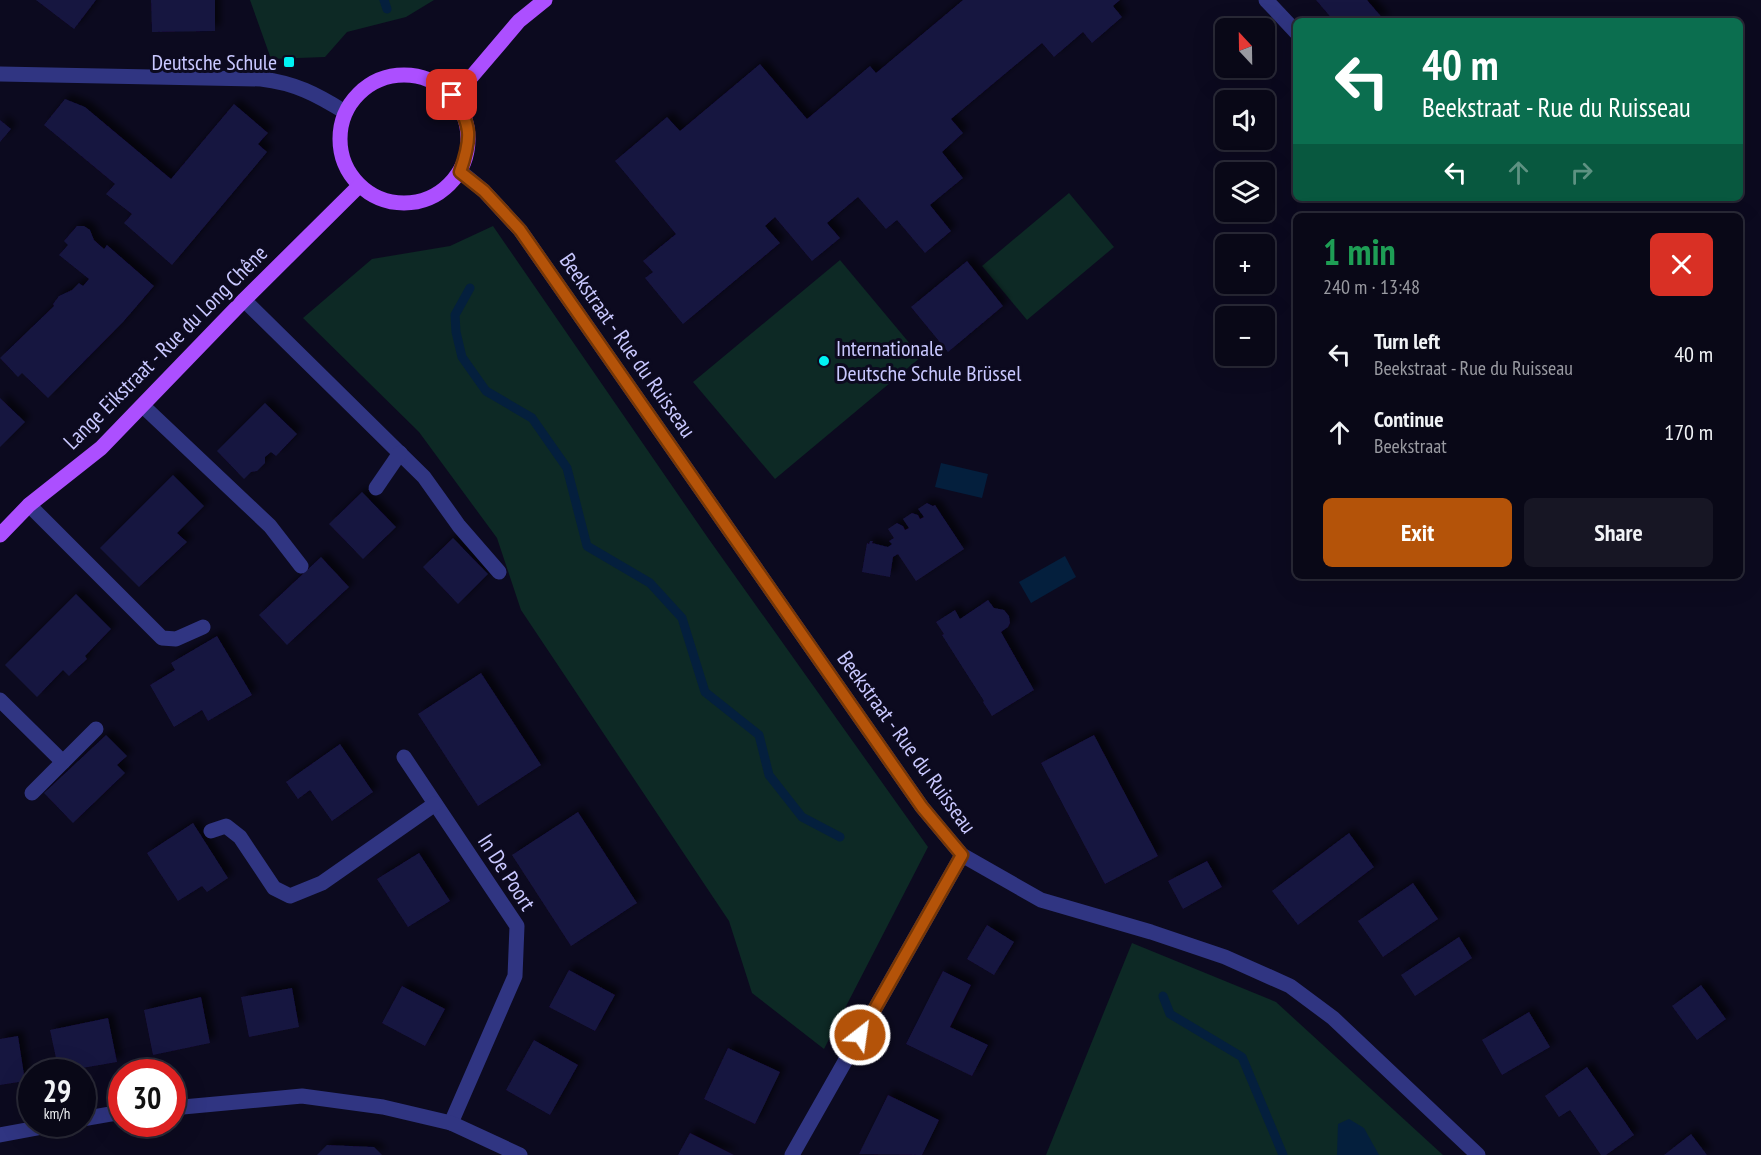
<!DOCTYPE html>
<meta charset="utf-8">
<style>
:root{--surface:#090817;--page:#171624;--text:#f1f3f6;--muted:#999aa1;--line:#292936;--accent:#b45309}
body{margin:0;font-family:"PT Sans Narrow",sans-serif;background:var(--page);color:var(--text);height:100vh;display:flex;flex-direction:column;font-size:22px;white-space:nowrap}
*{box-sizing:border-box;margin:0}
p{font-size:20px;color:var(--muted)}
.icon{flex:none;width:33px;height:33px;fill:none;stroke:currentColor;stroke-width:2;stroke-linecap:round;stroke-linejoin:round}
.map{position:relative;flex:1;overflow:hidden}
.side{position:absolute;left:1293px;top:213px;width:450px;height:366px;display:flex;flex-direction:column;background:var(--surface);border-radius:9px;box-shadow:0 6px 24px #0002,0 0 0 2px var(--line)}
.side>*{flex:none}
.top-card{position:absolute;left:1293px;top:18px;width:450px;height:183px;border-radius:9px;box-shadow:0 6px 24px #0002,0 0 0 2px var(--line);background:#0b6e4f;color:#fff;overflow:hidden}
.needle{width:39px;rotate:338deg}
.tools{position:absolute;left:1215px;top:18px;display:grid;gap:12px}
.tools a{display:grid;place-items:center;width:60px;height:60px;border-radius:9px;background:var(--surface);box-shadow:0 6px 24px #0002,0 0 0 2px var(--line);font-size:30px}
.speed{position:absolute;left:18px;top:1059px;display:flex;gap:12px;font-size:30px;font-weight:700;text-align:center}
.speed>*{display:grid;place-content:center;width:78px;height:78px;border-radius:50%;background:var(--surface);box-shadow:0 6px 24px #0002,0 0 0 2px var(--line);line-height:1}
.speed small{font-size:15px;font-weight:400}
.speed .limit{border:9px solid #d22;background:#fff;color:#111}
.pin{position:absolute;display:grid;place-items:center;width:51px;height:51px;color:#fff;margin:-26px;border-radius:12px;box-shadow:0 3px 9px #0006}
.me{position:absolute;width:66px;margin:-33px;rotate:30deg;stroke-linejoin:round;filter:drop-shadow(0 0 4px #0008)}
.turn{display:flex;align-items:center;gap:21px;height:126px;padding:0 30px;font-size:27px}
.turn .icon{width:78px;height:78px;stroke-width:2.5}
.turn b{display:block;font-size:42px;line-height:51px}
.lanes{display:flex;align-items:center;height:57px;padding:0 30px;background:#0003;justify-content:center;gap:30px;direction:ltr}
.lanes .off{opacity:.35}
.round{display:grid;place-items:center;flex:none;width:63px;height:63px;border-radius:9px;background:var(--page)}
.head{display:flex;align-items:center;justify-content:space-between;height:102px;padding:0 30px}
h1{font-size:36px;font-weight:600;line-height:45px;color:#1e9e55}
.button{display:flex;gap:12px;margin-top:auto;padding:12px 30px}
.button a{flex:1;height:69px;border-radius:9px;background:var(--accent);color:#fff;font-size:24px;font-weight:600;line-height:69px;text-align:center}
.button a+a{background:var(--page);color:var(--text)}
ul{padding:0;list-style:none}
li{display:flex;align-items:center;gap:18px;height:78px;padding:0 30px}
li div{flex:1}
li b{display:block;font-size:22px}
li em{font-style:normal}
.map>svg:first-child{display:block}
.green{fill:#0d2925}
.water{fill:#041f3d}
.lines{fill:none;stroke-linecap:round;stroke-linejoin:round}
.stream{stroke:#041f3d;stroke-width:9}
.building{fill:#191441;filter:url(#shadow)}
.minor{stroke:#303582;stroke-width:15}
.major{stroke:#ac4fff;stroke-width:15}
.route-casing{stroke:#753606;stroke-width:15}
.route{stroke:#b45309;stroke-width:10}
.poi-dot{fill:#00f2f3;stroke:#0c0a1f;stroke-width:2}
.labels{text-anchor:middle;stroke-width:6;stroke-linejoin:round;paint-order:stroke}
.poi-label{font-size:22px;fill:#c9c8ff;stroke:#0c0a1f;text-anchor:end}
.street-label{font-size:22px;fill:#c9c8ff;stroke:#0c0a1f}
</style>
<div class="map">
<svg width="1761" height="1155" viewBox="0 0 1761 1155">
<defs>
<filter id="shadow"><feDropShadow dx="5.5" dy="-5.5" stdDeviation="3" flood-color="#0009"/></filter>
</defs>
<rect width="100%" height="100%" fill="#0c0a1f"/>
<g class="green">
<path d="M250,0h184l-28,17 -59,15 -22,25 -54,2z"/>
<path d="M1069,193l45,54 -87,73 -45,-54z"/>
<path d="M493,226l215,312 220,309 -104,202 -72,-56 -23,-72 -208,-311 -24,-72 -78,-106 -116,-114 69,-59 78,-13z"/>
<path d="M840,260l81,97 -146,122 -82,-97z"/>
<path d="M1132,943l144,59 167,153h-397z"/>
</g>
<g class="water">
<path d="M941,463l47,11 -6,24 -47,-11z"/>
<path d="M1065,556l11,21 -45,26 -12,-21z"/>
<path d="M1349,1119l15,9 15,27h-42l1,-31z"/>
</g>
<g class="lines">
<g class="stream">
<path d="M384,0l3,9"/>
<path d="M470,288l-15,27 1,17 6,25 24,34 46,27 35,50 20,78 63,37 32,35 23,74 54,43 10,40 33,42 38,20"/>
<path d="M1163,996l7,18 72,43 41,98"/>
</g>
</g>
<g class="building">
<path d="M36,0h60l-22,29z"/>
<path d="M151,0h64v31l-63,1z"/>
<path d="M963,0h157l-7,6 9,11 -30,26 -9,-11 -29,25 -12,-14 -91,76 12,14 -21,19 21,26 -33,27 21,26 -26,22 -28,-33 -11,9 -28,-32 -31,26 13,15 -28,23 -37,-44 -10,9 15,17 -97,81 -38,-46 8,-6 -10,-11 33,-27 -61,-73 52,-44 13,14 80,-67 47,55 63,-53 6,7z"/>
<path d="M1316,0h51l18,21h-51z"/>
<path d="M65,99l20,8 86,72 63,-75 34,29 -10,11 9,8 -95,113 -48,-42 8,-9 -26,-20 9,-10 -71,-59z"/>
<path d="M0,120l11,9 -11,13z"/>
<path d="M77,226h7l6,4 4,10 10,9 3,-4 47,41 -31,36 -75,76 -26,-25 -4,4 -18,-19 54,-52 -1,-2 6,-8 13,-6 7,-7 4,3 6,-7 -30,-24 9,-10 -4,-4z"/>
<path d="M967,261l36,45 -55,46 -37,-45z"/>
<path d="M0,398l25,24 -25,25z"/>
<path d="M265,403l32,31 -21,22 -5,-4 -6,5v6l-8,8 -6,1 -7,7 -27,-28z"/>
<path d="M173,475l31,31 -27,27 10,9 -48,45 -39,-39z"/>
<path d="M362,492l34,35 -33,32 -34,-35z"/>
<path d="M927,503l6,3 2,-1 29,44 -48,32 -18,-27 -5,3 -3,20 -28,-5 5,-29 2,1 1,-3h3l-1,2 16,4 4,-3 -3,-3 5,-3 -6,-9 9,-6 6,3 2,4 4,-2 -6,-9 9,-6 6,2 2,4 4,-2 -6,-8z"/>
<path d="M453,538l35,36 -30,30 -35,-37z"/>
<path d="M321,557l28,30 -62,58 -28,-30z"/>
<path d="M76,594l35,35 -26,27 2,3 -18,17 -6,-6 -26,27 -32,-32z"/>
<path d="M988,600l6,8 10,2 5,6 1,7 -2,4 -7,5 33,58 -42,26 -9,-14 1,-1 -42,-66 2,-1 -8,-12 19,-12 5,9z"/>
<path d="M217,636l35,59 -44,26 -6,-11 -28,17 -24,-42 25,-15 -4,-7z"/>
<path d="M481,673l60,92 -63,41 -60,-92z"/>
<path d="M106,735l21,21 -10,9 8,8 -52,50 -29,-30z"/>
<path d="M1094,735l64,121 -53,28 -64,-121z"/>
<path d="M340,744l33,48 -41,29 -22,-31 -12,9 -12,-17z"/>
<path d="M578,812l59,91 -66,43 -59,-91z"/>
<path d="M193,823l35,55 -21,14 -5,-6 -24,15 -31,-48z"/>
<path d="M1349,833l25,34 -76,58 -26,-34z"/>
<path d="M419,853l31,48 -42,26 -31,-48z"/>
<path d="M1207,861l15,26 -39,22 -15,-28z"/>
<path d="M1413,883l25,36 -55,38 -25,-36z"/>
<path d="M987,925l27,17 -20,33 -27,-16z"/>
<path d="M1459,937l13,21 -57,38 -14,-21z"/>
<path d="M569,970l46,25 -20,36 -46,-24z"/>
<path d="M943,971l28,14 -21,42 38,18 -16,31 -66,-32z"/>
<path d="M1701,985l25,34 -29,21 -25,-34z"/>
<path d="M402,986l43,23 -20,37 -43,-23z"/>
<path d="M292,988l7,39 -50,10 -8,-40z"/>
<path d="M201,997l9,46 -57,12 -9,-45z"/>
<path d="M1529,1012l21,35 -48,28 -20,-35z"/>
<path d="M108,1018l9,44 -58,10 -9,-42z"/>
<path d="M18,1036l7,45 -25,4v-46z"/>
<path d="M534,1040l44,25 -28,50 -44,-25z"/>
<path d="M728,1048l52,24 -25,52 -51,-25z"/>
<path d="M1587,1067l47,68 -28,20h-5l-31,-45 -11,7 -14,-21z"/>
<path d="M888,1095l51,25 -17,35 -63,-1z"/>
<path d="M690,1133l44,22h-56z"/>
<path d="M1691,1134l16,21h-43z"/>
<path d="M327,1145l47,2 8,8h-65z"/>
</g>
<g class="lines">
<g class="minor">
<path d="M1266,0l30,32"/>
<path d="M0,74l261,5c34,4 55,15 84,33"/>
<path d="M461,172l23,19 36,39 402,577 40,48 79,45 110,32 74,25 65,29 43,32 145,137"/>
<path d="M244,300l180,177 35,49 40,46"/>
<path d="M143,406l127,120 31,40"/>
<path d="M376,488l24,-35"/>
<path d="M29,505l133,133 14,1 27,-12"/>
<path d="M0,700l63,62"/>
<path d="M404,757l113,169 -2,50 -64,147"/>
<path d="M32,793l64,-64"/>
<path d="M211,831l15,-5 14,11 34,51 16,8 32,-13 113,-79"/>
<path d="M172,1108l130,-12 81,11 68,16 69,32"/>
<path d="M82,1119l40,-7"/>
<path d="M0,1135l59,-11"/>
<path d="M792,1155l170,-300"/>
</g>
<g class="major">
<circle cx="404" cy="139" r="64"/>
<path d="M452,95l21,-20 46,-54 26,-21"/>
<path d="M0,535l29,-30 72,-57 143,-148 115,-114"/>
</g>
</g>
<g class="lines">
<g class="route-casing">
<path id="route" d="M452,95c20,30 20,43 8,77l24,19 36,39 402,577 40,48 -102,180"/>
</g>
<use href="#route" class="route"/>
</g>
<g class="poi-dot">
<rect x="283" y="56" width="12" height="12" rx="3"/>
<circle cx="824" cy="361" r="6"/>
</g>
<g class="labels">
<g class="poi-label">
<text x="277" y="70">Deutsche Schule</text>
<text x="836" y="356" text-anchor="start">Internationale<tspan x="836" dy="25">Deutsche Schule Brüssel</tspan></text>
</g>
<g class="street-label">
<text transform="translate(628 345) rotate(55)" y="8">Beekstraat - Rue du Ruisseau</text>
<text transform="translate(165 347) rotate(-45)" y="8">Lange Eikstraat - Rue du Long Chêne</text>
<text transform="translate(907 742) rotate(54)" y="8">Beekstraat - Rue du Ruisseau</text>
<text transform="translate(507 872) rotate(57)" y="8">In De Poort</text>
</g>
</g>
</svg>
<div class="tools">
<a><svg class="needle" viewBox="-14 -14 28 28"><path d="M0-13l5 13h-10z" fill="#e53935"/><path d="M0 13l5-13h-10z" fill="#999aa1"/></svg></a>
<a><svg class="icon" aria-label="sound" viewBox="0 0 24 24"><path d="M4 9h4l5-4v14l-5-4H4zM17 9q2 3 0 6"/></svg></a>
<a><svg class="icon" aria-label="layers" viewBox="0 0 24 24"><path d="M12 4l9 5-9 5-9-5zM3 14l9 5 9-5"/></svg></a>
<a>+</a>
<a>−</a>
</div>
<div class="speed"><div>29<small>km/h</small></div><div class="limit">30</div></div>
<div class="pin" style="left:452px;top:95px;background:#d93025"><svg class="icon" aria-label="arrive" viewBox="0 0 24 24"><path d="M6 21V4h12l-3 4 3 4H6"/></svg></div>
<svg class="me" style="left:860px;top:1035px" viewBox="-20 -20 40 40"><circle r="17" fill="#b45309" stroke="#fff" stroke-width="3"/><path d="M0-11L8 9 0 5-8 9z" fill="#fff"/></svg>
<div class="top-card">
<div class="turn"><svg class="icon" aria-label="left" viewBox="0 0 24 24"><path d="M17 20v-9H6M10 6l-5 5 5 5"/></svg><div><b>40 m</b>Beekstraat - Rue du Ruisseau</div></div>
<div class="lanes"><svg class="icon" aria-label="left" viewBox="0 0 24 24"><path d="M17 20v-9H6M10 6l-5 5 5 5"/></svg><svg class="icon off" aria-label="ahead" viewBox="0 0 24 24"><path d="M12 20V5M6 11l6-6 6 6"/></svg><svg class="icon off" aria-label="right" viewBox="0 0 24 24"><path d="M7 20v-9h11M14 6l5 5-5 5"/></svg></div>
</div>
<section class="side">
<div class="head"><div><h1>1 min</h1><p>240 m · 13:48</p></div><a class="round" style="background:#d93025;color:#fff"><svg class="icon" aria-label="close" viewBox="0 0 24 24"><path d="M6 6l12 12M18 6L6 18"/></svg></a></div>
<ul>
<li><svg class="icon" aria-label="left" viewBox="0 0 24 24"><path d="M17 20v-9H6M10 6l-5 5 5 5"/></svg><div><b>Turn left</b><p>Beekstraat - Rue du Ruisseau</p></div><em>40 m</em></li>
<li><svg class="icon" aria-label="ahead" viewBox="0 0 24 24"><path d="M12 20V5M6 11l6-6 6 6"/></svg><div><b>Continue</b><p>Beekstraat</p></div><em>170 m</em></li>
</ul>
<div class="button"><a>Exit</a><a>Share</a></div>
</section>
</div>
